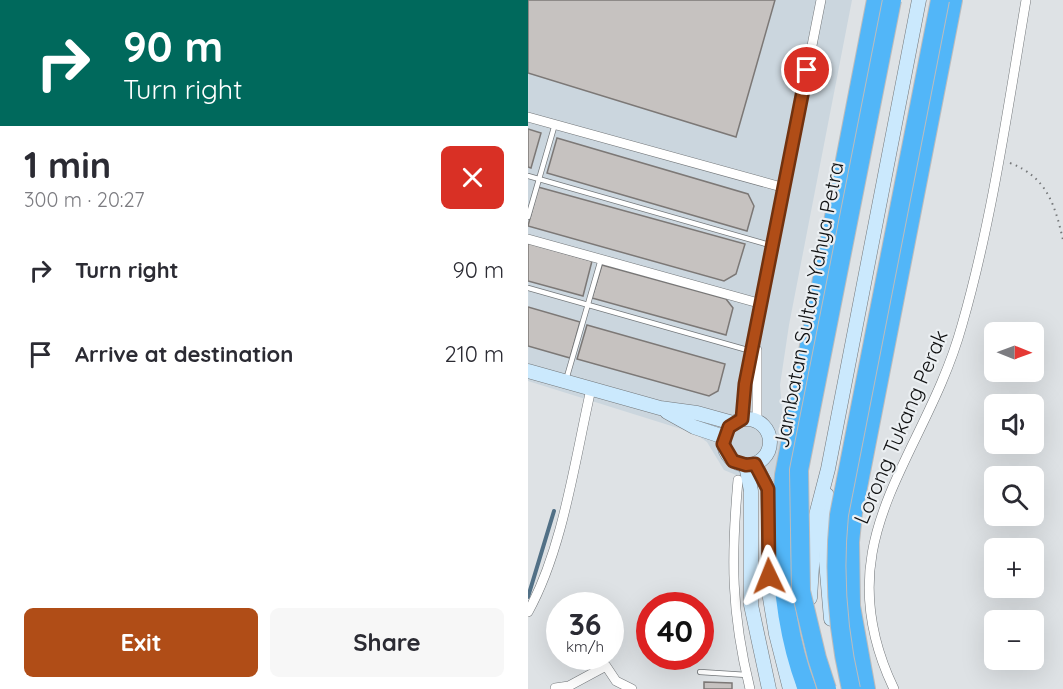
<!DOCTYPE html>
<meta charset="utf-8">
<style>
:root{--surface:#fff;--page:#f7f7f7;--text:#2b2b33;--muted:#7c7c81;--accent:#b04d17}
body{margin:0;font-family:Quicksand,sans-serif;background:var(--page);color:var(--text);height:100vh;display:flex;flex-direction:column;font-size:22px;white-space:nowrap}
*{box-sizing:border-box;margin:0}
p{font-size:20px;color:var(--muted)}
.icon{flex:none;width:33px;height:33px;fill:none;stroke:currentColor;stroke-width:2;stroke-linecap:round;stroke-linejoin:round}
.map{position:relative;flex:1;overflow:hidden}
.panel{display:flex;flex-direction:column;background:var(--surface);width:528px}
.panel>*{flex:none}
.banner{background:#00695c;color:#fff;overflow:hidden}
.needle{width:39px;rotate:91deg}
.fabs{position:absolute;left:456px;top:322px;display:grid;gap:12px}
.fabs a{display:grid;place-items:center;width:60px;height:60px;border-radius:9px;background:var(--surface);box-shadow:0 6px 24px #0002;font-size:30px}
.speed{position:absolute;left:18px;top:592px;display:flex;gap:12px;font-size:30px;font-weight:700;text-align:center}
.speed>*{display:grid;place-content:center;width:78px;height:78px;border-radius:50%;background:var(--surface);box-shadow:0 6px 24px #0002;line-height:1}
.speed small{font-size:15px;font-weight:400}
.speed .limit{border:9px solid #d22;background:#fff;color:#111}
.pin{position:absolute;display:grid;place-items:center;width:51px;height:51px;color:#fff;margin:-26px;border:3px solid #fff;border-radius:50%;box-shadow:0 2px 6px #0007}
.me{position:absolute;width:66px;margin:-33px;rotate:358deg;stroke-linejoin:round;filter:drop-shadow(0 0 4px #0008)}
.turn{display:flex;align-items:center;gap:21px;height:126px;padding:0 24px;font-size:27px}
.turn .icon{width:78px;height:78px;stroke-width:2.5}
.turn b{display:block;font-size:42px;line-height:51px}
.round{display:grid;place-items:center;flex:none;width:63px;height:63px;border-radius:9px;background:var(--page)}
.summary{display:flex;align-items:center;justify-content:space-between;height:102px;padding:0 24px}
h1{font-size:36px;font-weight:700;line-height:45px}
.action{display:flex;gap:12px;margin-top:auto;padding:12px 24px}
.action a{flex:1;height:69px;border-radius:9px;background:var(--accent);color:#fff;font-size:24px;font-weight:700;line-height:69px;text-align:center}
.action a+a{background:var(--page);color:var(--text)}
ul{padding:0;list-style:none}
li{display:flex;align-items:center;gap:18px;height:84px;padding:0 24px}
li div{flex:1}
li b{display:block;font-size:22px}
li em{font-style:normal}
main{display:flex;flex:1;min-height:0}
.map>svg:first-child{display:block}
.built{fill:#cbd6de}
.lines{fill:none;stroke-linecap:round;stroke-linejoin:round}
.stream{stroke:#517086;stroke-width:4}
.building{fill:#c6c2c0;stroke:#7c7876;stroke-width:1.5}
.lane-casing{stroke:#73777a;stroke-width:6}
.street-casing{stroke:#73777a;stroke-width:10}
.secondary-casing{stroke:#73777a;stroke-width:15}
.highway-casing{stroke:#bcbcbd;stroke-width:20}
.path{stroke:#757779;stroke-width:2;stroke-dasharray:1.5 4.5;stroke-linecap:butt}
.lane{stroke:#fff;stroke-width:4.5}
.street{stroke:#fff;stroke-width:9}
.secondary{stroke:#cbe9fd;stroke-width:14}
.highway{stroke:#52b6f8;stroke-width:18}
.highway-bridge-casing{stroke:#bcbcbd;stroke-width:20;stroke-linecap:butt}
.highway-bridge{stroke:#52b6f8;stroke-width:18}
.route-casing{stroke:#72320f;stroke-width:15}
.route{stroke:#b04d17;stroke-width:10}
.labels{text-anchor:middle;stroke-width:4.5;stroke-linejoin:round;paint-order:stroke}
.street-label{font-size:21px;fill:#101112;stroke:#ebeff2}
</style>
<main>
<section class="panel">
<div class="banner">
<div class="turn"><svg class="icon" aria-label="right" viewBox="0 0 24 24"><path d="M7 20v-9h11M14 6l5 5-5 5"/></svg><div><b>90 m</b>Turn right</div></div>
</div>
<div class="summary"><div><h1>1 min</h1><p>300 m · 20:27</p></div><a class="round" style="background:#d93025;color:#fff"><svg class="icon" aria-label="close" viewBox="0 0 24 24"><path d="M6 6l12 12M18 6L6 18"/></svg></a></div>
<ul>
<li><svg class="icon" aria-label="right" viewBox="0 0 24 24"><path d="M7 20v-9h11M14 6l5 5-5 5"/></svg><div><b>Turn right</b></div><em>90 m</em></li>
<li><svg class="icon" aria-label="arrive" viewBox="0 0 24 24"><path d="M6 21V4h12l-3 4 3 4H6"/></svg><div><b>Arrive at destination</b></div><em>210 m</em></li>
</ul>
<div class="action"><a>Exit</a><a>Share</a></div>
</section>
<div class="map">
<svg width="535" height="689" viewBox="0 0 535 689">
<rect width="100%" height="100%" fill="#dee2e5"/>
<path class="built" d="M0,0h324l-63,325 -9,60 4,48 -7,50 -36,-6 -17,-7 -17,-28 -13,-9 -166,-52z"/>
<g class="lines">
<path class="stream" d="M0,597l26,-86"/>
</g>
<g class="building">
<path d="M0,0h247l-39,137 -208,-64z"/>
<path d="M0,129l13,4 -10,35 -3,-1z"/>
<path d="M29,138l191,56 6,12 -7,25 -200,-58z"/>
<path d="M10,187l207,57 -9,30 -12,7 -196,-55z"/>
<path d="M0,243l64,18 -9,35 -55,-15z"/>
<path d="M74,265l124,34 7,9 -7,27 -134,-37z"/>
<path d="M0,307l52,15 -10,36 -42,-12z"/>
<path d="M59,325l138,39 -7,27 -9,5 -132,-37z"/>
<path d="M176,682l28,1v6h-28z"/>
</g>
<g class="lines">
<g class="lane-casing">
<g id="lane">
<path d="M0,176l245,70"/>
<path d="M0,217l27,-93"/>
<path d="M0,288l223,63"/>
<path d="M38,380l35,-121"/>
<path d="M172,672l47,3"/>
</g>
</g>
<g class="street-casing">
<g id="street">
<path d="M0,117l257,71"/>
<path d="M0,239l234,65"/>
<path d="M229,350v71"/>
<path d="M214,419l3,-35 76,-384"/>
<path d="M210,480c-7,78 -7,132 12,209"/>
<path d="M0,612c35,-63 47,-153 63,-223"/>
<path d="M27,688l14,-2 37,-20 10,15 16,8"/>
<path d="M366,689c-72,-150 31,-230 68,-364 30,-104 46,-218 64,-325"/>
</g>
</g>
<g class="secondary-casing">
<g id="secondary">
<path d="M0,371l132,37 37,5 36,10"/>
<path d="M139,412l27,15 30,10"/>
<circle cx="219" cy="442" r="23"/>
<path d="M227,464l13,25 2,109 6,36 14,55"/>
<path d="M218,465l5,26v114l18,84"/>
<path d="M299,495l-1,66 5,58"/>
<path d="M282,598l5,-79 13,-50 91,-469"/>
</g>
</g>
<g class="highway-casing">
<g id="highway">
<path d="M279,689c-26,-67 -29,-143 -23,-214l92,-475"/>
<path d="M338,689l-15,-83 -1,-64 3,-29 100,-513"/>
</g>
</g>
<path class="path" d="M482,163c37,14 45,42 53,77"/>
<use href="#lane" class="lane"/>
<use href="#street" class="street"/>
<use href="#secondary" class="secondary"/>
<use href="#highway" class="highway"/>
<g class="highway-bridge-casing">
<g id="highway-bridge">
<path d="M299,689l-10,-31 -16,-67 -2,-121 93,-470"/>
<path d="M323,689c-14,-59 -18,-114 -12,-174l101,-515"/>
</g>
</g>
<use href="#highway-bridge" class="highway-bridge"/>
</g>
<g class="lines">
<g class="route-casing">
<path id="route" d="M241,576l-1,-87 -13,-25 -9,1 -13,-4 -10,-17 6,-17 13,-8 3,-35 62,-314"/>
</g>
<use href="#route" class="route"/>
</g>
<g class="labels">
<g class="street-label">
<text transform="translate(281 305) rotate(-79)" y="7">Jambatan Sultan Yahya Petra</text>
<text transform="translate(373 427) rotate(-67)" y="7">Lorong Tukang Perak</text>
</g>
</g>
</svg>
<div class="fabs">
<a><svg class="needle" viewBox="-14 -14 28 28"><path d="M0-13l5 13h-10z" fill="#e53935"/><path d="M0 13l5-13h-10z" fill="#7c7c81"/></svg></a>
<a><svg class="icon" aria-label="sound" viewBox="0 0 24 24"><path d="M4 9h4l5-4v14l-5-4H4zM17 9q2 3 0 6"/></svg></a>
<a><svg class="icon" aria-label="search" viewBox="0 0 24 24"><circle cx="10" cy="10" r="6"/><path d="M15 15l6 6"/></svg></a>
<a>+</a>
<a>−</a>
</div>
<div class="speed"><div>36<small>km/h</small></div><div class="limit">40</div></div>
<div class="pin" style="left:279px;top:70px;background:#d93025"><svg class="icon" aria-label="arrive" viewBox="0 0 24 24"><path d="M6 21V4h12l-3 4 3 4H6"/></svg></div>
<svg class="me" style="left:241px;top:576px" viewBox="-20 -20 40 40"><path d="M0-17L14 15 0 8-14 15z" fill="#b04d17" stroke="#fff" stroke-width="4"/></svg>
</div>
</main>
